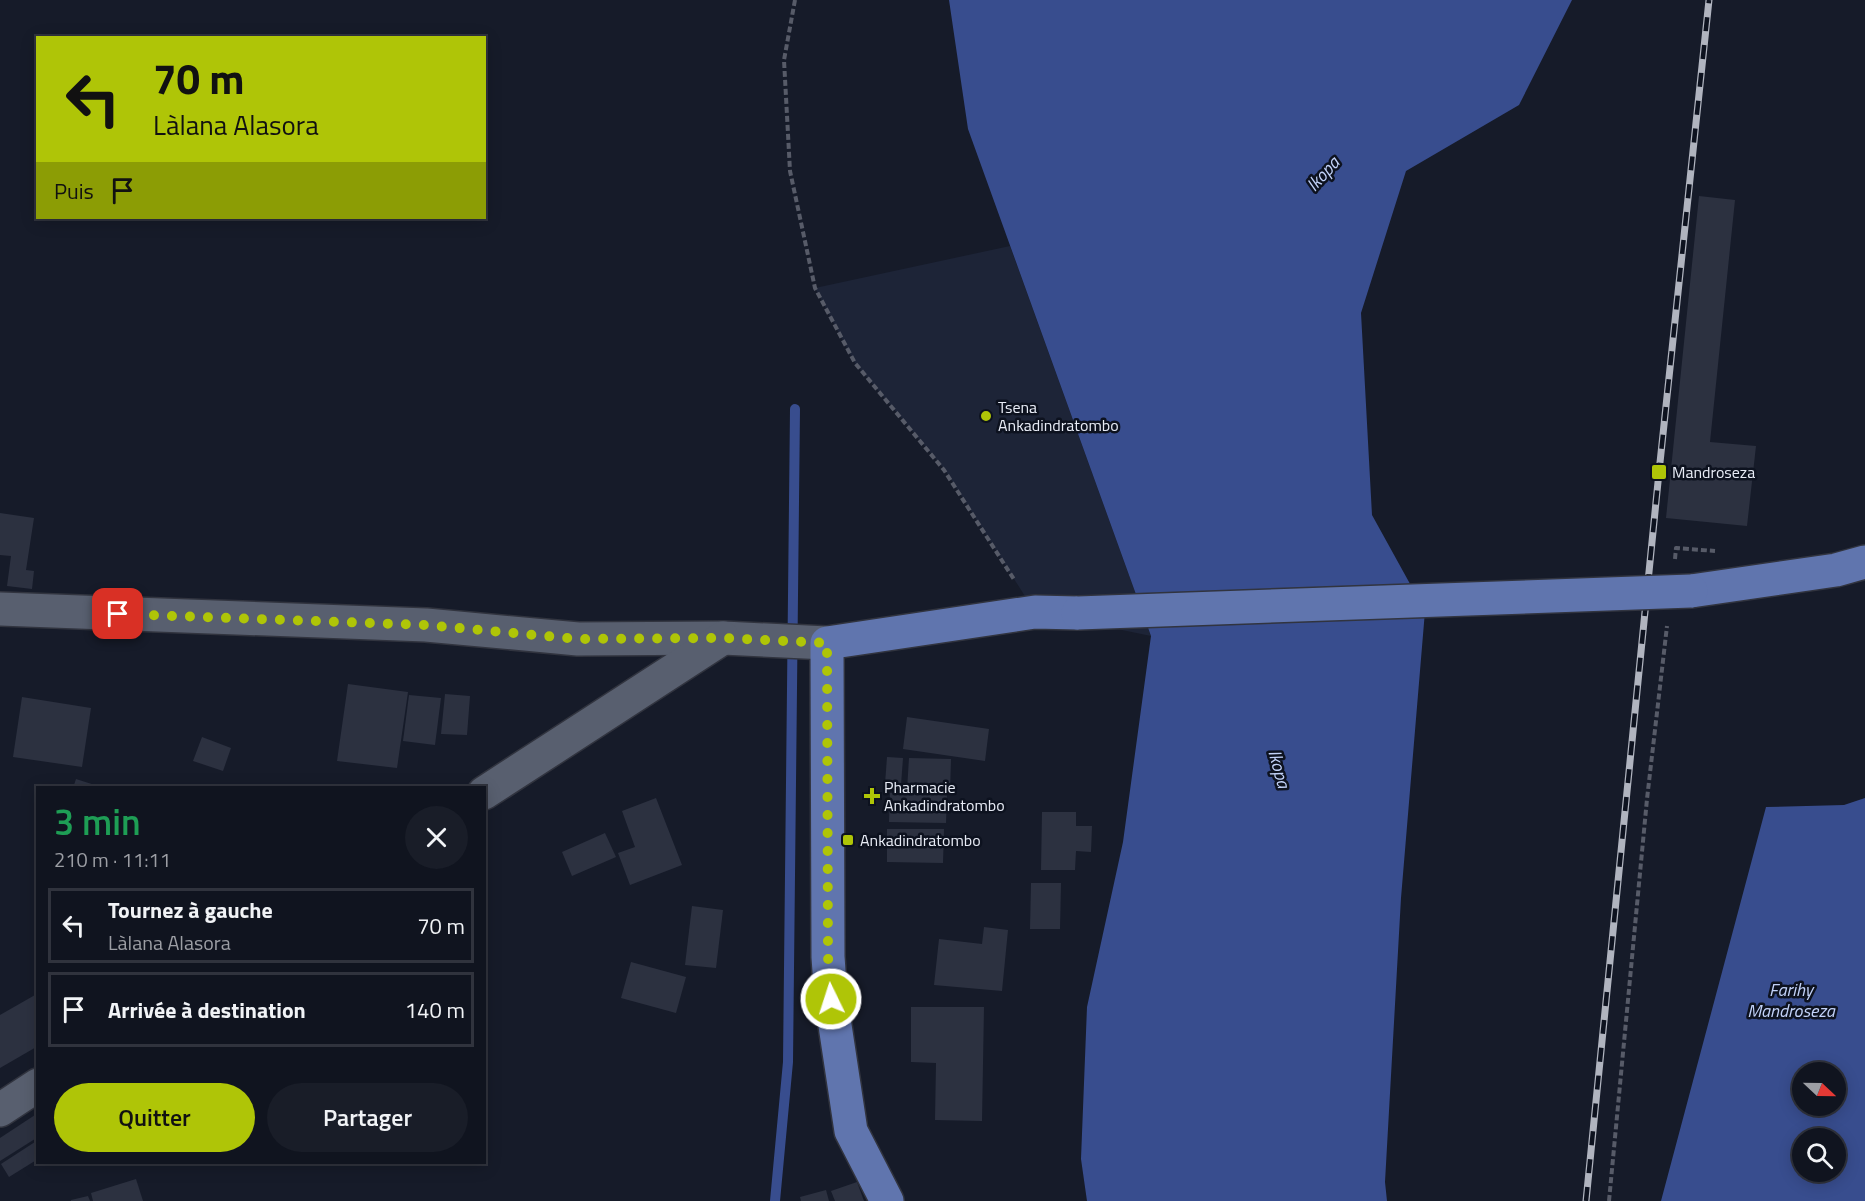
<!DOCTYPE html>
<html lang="fr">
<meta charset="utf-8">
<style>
:root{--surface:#10141f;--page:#191d28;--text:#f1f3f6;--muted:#9c9ea4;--line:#30333d;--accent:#afc507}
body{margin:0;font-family:"Titillium Web",sans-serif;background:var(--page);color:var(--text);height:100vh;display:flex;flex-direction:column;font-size:22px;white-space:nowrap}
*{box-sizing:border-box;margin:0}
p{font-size:20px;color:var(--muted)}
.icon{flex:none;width:33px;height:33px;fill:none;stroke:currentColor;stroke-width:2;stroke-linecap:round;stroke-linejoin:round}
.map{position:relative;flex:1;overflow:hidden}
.drawer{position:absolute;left:36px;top:786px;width:450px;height:378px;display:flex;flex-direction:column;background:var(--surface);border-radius:0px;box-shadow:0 3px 15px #0003,0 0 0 2px var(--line)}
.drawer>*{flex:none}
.banner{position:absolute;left:36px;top:36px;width:450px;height:183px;border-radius:0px;box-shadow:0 3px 15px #0003,0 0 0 2px var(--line);background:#afc507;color:#111;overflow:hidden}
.needle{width:39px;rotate:112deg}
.controls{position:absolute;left:1792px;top:1062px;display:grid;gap:12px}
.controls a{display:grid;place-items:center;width:54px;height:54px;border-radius:50%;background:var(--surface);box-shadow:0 3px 15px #0003,0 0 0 2px var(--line);font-size:30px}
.pin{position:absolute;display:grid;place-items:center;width:51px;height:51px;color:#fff;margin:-26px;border-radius:12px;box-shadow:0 3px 9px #0006}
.me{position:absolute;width:66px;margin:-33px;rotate:356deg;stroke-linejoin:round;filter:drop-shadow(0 0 4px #0008)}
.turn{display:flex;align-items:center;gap:21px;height:126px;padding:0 18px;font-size:27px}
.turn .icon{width:78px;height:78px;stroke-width:2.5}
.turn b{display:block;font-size:42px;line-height:51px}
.then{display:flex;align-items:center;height:57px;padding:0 18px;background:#0003;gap:12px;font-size:22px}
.round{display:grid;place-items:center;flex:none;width:63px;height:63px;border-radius:32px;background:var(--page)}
.summary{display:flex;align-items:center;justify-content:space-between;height:102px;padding:0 18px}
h1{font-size:36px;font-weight:600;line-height:45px;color:#1e9e55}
.cta{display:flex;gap:12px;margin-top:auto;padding:12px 18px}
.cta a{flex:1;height:69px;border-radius:36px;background:var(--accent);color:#111;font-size:24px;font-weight:600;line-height:69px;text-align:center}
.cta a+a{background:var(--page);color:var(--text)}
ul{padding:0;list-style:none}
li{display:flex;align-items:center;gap:18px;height:75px;margin:0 12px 9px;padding:0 6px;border:3px solid var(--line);border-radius:0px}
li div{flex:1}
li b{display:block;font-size:22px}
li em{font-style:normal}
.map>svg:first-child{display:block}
.built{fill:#1d2437}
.water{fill:#384d8e;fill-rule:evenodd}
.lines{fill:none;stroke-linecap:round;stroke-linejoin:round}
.stream{stroke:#384d8e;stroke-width:10}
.building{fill:#2c3140}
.minor-casing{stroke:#31343f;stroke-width:36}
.major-casing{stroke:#31343f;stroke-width:36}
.path{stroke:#575b68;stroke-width:4;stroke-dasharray:6 3;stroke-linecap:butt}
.minor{stroke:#585f6f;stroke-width:33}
.major{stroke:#6075ae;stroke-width:33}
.rail-casing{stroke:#b0b4bf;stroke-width:7}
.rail{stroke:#0d121f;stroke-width:4.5;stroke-dasharray:14;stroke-linecap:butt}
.major-bridge-casing{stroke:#31343f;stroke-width:36;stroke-linecap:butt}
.major-bridge{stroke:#6075ae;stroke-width:33}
.route{stroke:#afc507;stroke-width:10;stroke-dasharray:0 18}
.poi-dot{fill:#afc507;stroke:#0d121f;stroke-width:2}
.labels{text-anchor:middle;stroke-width:5;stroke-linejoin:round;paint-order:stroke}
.poi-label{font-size:16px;fill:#e8ecf6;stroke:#0d121f;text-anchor:start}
.water-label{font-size:18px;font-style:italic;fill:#c2d2f8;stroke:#0d121f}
</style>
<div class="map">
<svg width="1865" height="1201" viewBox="0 0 1865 1201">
<rect width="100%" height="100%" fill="#161b29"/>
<path class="built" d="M1010,246l141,390 -116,-24 -90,-142 -90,-107 -40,-75z"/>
<g class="water">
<path d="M949,0h623l-53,105 -113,66 -45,142 11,202 53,96 -24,287 -16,284 2,19h-300l-6,-42 6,-152 36,-165 28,-206 -183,-507z"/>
<path d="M1865,798v403h-204l105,-394 78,-2zM1803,1072h33v34h-33zM1803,1138h33v34h-33z"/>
</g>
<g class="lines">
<path class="stream" d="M775,1201l13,-139 7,-653"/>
</g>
<g class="building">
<path d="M1699,196l36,4 -25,242 46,4 -9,80 -81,-8z"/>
<path d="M0,513l34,5 -8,52 8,1 -2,18 -25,-3 4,-30 -11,-1z"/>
<path d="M348,684l60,8 -11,76 -60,-7z"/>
<path d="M445,694l25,2 -3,39 -26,-1z"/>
<path d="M409,695l32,3 -6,47 -32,-4z"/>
<path d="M22,697l69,11 -9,59 -69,-10z"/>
<path d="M907,717l82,12 -4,32 -82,-12z"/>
<path d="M202,737l29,11 -8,23 -30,-10z"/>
<path d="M887,757l16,1 -2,27 -16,-1z"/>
<path d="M909,758l42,1 -1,32 -43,-1z"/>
<path d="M76,779l25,8v1h-28z"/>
<path d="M890,793l57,1 -1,29 -57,-1z"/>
<path d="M656,798l26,67 -52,20 -12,-32 17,-6 -13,-36z"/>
<path d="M1042,812h34v14h16l-1,26 -15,-1 -1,19h-34z"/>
<path d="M887,829h57l-1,34 -56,-1z"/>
<path d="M605,833l11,24 -44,19 -10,-24z"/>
<path d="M1031,883h30l-1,46h-30z"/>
<path d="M692,906l31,4 -7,58 -31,-3z"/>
<path d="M984,927l24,3 -6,61 -68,-6 5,-46 43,5z"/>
<path d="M631,962l55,15 -10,36 -55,-15z"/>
<path d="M35,995l3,4v47l-38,22v-53z"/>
<path d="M911,1007h73l-2,114 -47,-1 1,-57 -25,-1z"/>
<path d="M38,1113v24l-38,24v-23z"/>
<path d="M38,1140v19l-29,18 -8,-13z"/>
<path d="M136,1179l7,22h-50l-2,-8z"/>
<path d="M857,1182l7,19h-29l-4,-10z"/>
<path d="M826,1190l3,11h-28l-1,-4z"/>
<path d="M88,1196l2,5h-19v-1z"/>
</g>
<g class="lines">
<g class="minor-casing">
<g id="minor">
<path d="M0,609l426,16 152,14 145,-1 104,5"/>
<path d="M484,793l239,-155"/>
<path d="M0,1110l38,-25"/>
</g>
</g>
<g class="major-casing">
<g id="major">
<path d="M1691,591l145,-21 29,-8"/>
<path d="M887,1201l-36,-70 -20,-132 -3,-42 -1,-314 208,-31 43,1"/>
</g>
</g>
<g class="path">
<path d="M795,0l-11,60 6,111 25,117 40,75 89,107 71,111"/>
<path d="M1675,559l1,-11 39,3"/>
<path d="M1609,1201l38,-402 20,-173"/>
</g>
<use href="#minor" class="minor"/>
<use href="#major" class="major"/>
<g class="rail-casing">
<path id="rail" d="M1586,1201l73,-729 50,-472"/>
</g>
<use href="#rail" class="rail"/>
<g class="major-bridge-casing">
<path id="major-bridge" d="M1078,613l613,-22"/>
</g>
<use href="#major-bridge" class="major-bridge"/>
</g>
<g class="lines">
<path class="route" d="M118,614l308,11 152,14 145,-1 104,5 1,314 3,42"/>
</g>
<g class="poi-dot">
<circle cx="986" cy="416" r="6"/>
<rect x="1651" y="464" width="16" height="16" rx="3"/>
<path d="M869 787h6v6h6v6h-6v6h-6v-6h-6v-6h6z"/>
<rect x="842" y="834" width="12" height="12" rx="3"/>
</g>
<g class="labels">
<g class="poi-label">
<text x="998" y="413">Tsena<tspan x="998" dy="18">Ankadindratombo</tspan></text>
<text x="1672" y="478">Mandroseza</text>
<text x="884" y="793">Pharmacie<tspan x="884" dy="18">Ankadindratombo</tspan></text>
<text x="860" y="846">Ankadindratombo</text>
</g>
<g class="water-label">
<text transform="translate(1323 174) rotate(-48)" y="6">Ikopa</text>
<text transform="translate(1279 769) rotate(75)" y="6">Ikopa</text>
<text x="1791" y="996">Farihy<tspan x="1791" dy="21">Mandroseza</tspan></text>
</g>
</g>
</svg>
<div class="controls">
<a><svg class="needle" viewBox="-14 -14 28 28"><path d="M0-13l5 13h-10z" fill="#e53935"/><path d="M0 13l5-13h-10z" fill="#9c9ea4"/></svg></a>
<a><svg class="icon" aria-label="search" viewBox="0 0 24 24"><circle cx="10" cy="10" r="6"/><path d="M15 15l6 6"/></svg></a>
</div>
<div class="pin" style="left:118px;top:614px;background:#d93025"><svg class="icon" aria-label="arrive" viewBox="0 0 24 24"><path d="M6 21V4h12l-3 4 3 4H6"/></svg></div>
<svg class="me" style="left:831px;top:999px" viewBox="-20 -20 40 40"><circle r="17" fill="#afc507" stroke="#fff" stroke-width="3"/><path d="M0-11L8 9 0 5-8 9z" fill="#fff"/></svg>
<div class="banner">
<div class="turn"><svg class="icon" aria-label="left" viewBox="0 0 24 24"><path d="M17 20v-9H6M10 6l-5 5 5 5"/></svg><div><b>70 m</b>Làlana Alasora</div></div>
<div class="then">Puis<svg class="icon" aria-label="arrive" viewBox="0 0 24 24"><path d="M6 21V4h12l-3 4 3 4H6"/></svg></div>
</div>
<section class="drawer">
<div class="summary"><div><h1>3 min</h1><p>210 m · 11:11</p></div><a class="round"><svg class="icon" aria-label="close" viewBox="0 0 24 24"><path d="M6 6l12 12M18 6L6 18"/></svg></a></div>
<ul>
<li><svg class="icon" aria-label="left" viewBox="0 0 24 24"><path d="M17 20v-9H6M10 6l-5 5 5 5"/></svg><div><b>Tournez à gauche</b><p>Làlana Alasora</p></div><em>70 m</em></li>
<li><svg class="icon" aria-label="arrive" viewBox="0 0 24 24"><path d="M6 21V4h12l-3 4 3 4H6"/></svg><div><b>Arrivée à destination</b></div><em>140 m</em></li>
</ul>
<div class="cta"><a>Quitter</a><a>Partager</a></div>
</section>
</div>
